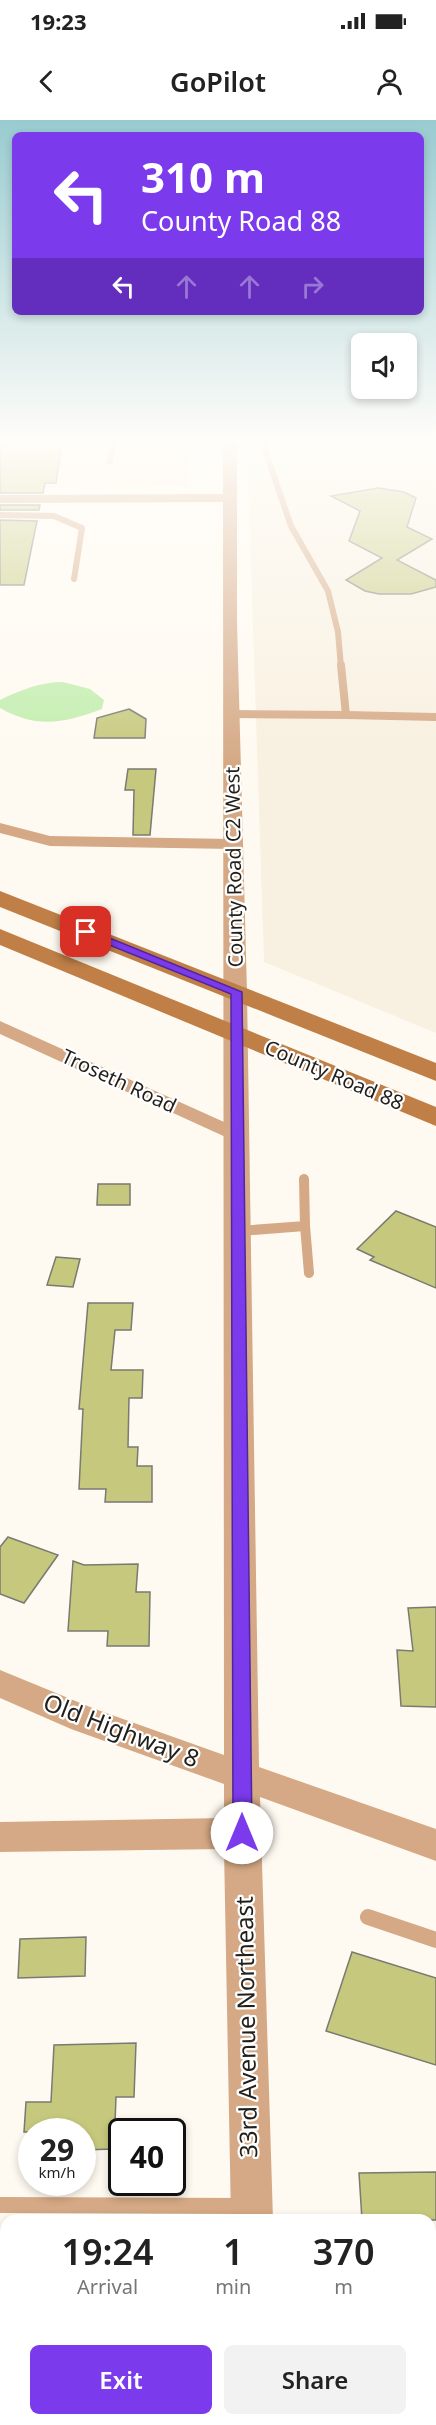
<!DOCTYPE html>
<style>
:root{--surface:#fff;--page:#f2f2f2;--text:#222;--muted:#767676;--accent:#7c3aed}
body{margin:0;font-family:"Noto Sans",sans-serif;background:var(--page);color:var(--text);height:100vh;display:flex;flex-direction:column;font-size:22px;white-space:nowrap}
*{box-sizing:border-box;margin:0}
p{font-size:20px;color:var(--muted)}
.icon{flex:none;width:33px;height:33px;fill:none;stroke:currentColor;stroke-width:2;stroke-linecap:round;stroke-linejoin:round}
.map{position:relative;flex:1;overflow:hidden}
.details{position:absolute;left:0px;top:2094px;width:436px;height:212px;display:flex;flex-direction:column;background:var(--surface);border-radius:18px 18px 0 0;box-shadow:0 3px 9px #0003}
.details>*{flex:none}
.banner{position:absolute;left:12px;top:12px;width:412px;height:183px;border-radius:9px;box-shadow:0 3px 9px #0003;background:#7c3aed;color:#fff;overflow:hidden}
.tools{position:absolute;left:351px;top:213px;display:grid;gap:12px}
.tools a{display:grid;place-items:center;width:66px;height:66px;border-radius:9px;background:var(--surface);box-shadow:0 3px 9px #0003;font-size:30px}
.speed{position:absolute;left:18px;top:1998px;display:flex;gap:12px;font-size:30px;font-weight:700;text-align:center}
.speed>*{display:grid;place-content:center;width:78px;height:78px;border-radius:50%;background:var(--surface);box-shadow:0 3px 9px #0003;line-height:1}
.speed small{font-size:15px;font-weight:400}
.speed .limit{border:3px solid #111;border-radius:9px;background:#fff;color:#111}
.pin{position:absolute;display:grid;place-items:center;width:51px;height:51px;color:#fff;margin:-26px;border-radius:12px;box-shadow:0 3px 9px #0006}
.me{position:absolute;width:66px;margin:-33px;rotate:0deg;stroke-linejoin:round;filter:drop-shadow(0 0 4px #0008)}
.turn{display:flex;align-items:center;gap:21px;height:126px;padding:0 30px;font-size:27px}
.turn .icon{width:78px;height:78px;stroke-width:2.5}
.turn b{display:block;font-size:42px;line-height:51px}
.lanes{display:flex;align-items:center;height:57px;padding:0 30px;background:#0003;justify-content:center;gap:30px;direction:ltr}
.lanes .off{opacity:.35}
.eta{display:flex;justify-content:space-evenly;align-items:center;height:102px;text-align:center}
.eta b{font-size:36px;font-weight:600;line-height:42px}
.primary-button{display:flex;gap:12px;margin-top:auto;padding:12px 30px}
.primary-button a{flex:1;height:69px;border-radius:9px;background:var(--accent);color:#fff;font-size:24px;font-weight:600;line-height:69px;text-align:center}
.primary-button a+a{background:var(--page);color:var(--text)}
.status{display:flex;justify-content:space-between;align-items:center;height:42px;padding:0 30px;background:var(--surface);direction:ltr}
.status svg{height:16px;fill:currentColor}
header{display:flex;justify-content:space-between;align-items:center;height:78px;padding:0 30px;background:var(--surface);font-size:27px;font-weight:600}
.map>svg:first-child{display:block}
.built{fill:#f8f0e0}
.water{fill:#c1edac}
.building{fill:#c6c97d;stroke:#797a71;stroke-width:1.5}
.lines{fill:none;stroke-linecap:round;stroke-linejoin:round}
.service-far3{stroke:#d5a985;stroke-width:6}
.service-far2{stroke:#d5a985;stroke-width:8}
.service-far1{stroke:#d5a985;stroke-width:10}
.service{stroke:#d5a985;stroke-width:16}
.minor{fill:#d5a985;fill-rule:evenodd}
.tertiary{fill:#d5a985;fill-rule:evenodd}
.secondary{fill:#bf7f47;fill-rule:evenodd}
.route{fill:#7c3aed;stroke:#51269a;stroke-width:1.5}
.labels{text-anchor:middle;stroke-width:4.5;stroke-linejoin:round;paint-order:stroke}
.street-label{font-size:20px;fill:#201f1b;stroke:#fff}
.near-street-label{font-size:24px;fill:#201f1b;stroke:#fff}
</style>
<div class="status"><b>19:23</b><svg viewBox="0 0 49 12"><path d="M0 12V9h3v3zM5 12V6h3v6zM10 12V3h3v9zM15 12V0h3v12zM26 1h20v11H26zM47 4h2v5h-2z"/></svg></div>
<header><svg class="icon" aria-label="back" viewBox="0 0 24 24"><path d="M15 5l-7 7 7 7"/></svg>GoPilot<svg class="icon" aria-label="person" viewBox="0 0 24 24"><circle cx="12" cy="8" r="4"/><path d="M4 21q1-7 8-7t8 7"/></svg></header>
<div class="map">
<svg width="436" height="2305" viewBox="0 0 436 2305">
<rect width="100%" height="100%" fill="#fffaf1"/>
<g class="built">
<path d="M0,320h189l1,46 -190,2z"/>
<path d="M247,320h189v593l-172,-71z"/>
</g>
<path class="water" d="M63,562l27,7 14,11 -2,9c-38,14 -65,20 -102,-1v-8c20,-10 41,-18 63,-18z"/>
<g class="building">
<path d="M0,320h62l-6,43h-11l-2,10h-43z"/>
<path d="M378,368l26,4 12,6 -9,29 25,12 -35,21 39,20v7l-25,7h-32l-14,-3 -19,-11 36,-22 -33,-17 11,-30 -29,-15z"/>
<path d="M0,385h40l-1,5h-39z"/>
<path d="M0,400l37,1 -13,64h-24z"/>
<path d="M129,589l17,10 -1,19h-51l3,-20z"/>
<path d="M128,649h28l-6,66h-17l1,-45h-9z"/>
<path d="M98,1064h32v21h-33z"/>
<path d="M396,1091l40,16v61l-66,-28 4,-3 -17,-8z"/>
<path d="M56,1137l24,2 -7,28 -26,-2z"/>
<path d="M88,1183h45l-2,27h-16l-4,40h32l-1,28h-13l-1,49h10l-1,19h15v36h-47l1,-13h-27l4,-80h-4z"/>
<path d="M8,1417l50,18 -34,48 -24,-9v-47z"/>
<path d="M73,1441l11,4 54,-1 -2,28h14l-1,54h-42l1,-15h-40z"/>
<path d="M436,1487v100l-35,-1 -4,-56 16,1 -5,-43z"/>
<path d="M86,1817l-1,39 -67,2 2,-39z"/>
<path d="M352,1832l84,26v87l-110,-34z"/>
<path d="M136,1923l-2,54h-18l-2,52 -32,1v-18h-58l2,-30h25l3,-57z"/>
<path d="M436,2052v48h-74l-3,-47z"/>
</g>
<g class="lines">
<g class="service-far3">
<path d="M265,320l-1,7 27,79 37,65 10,41 3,35"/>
<path d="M110,342l3,-22"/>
<path d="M0,395l54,1 28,12 -8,51"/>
</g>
<g class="service-far2">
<path d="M230,594l116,1 -5,-50"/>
<path d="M346,595l90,2"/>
</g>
<g class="service-far1">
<path d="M305,1106l4,47"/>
<path d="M239,1111l66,-5 -1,-47"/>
</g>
<g class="service">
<path d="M368,1797l68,23"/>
<path d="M0,2085l245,1"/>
</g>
<g class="minor">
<path d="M0,703l50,13 183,3 8,5 -8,5 -183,-3 -50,-13z"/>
<path d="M0,901l244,110 3,4 -3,4h-14l-230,-105z"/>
</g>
<g class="tertiary">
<path d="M223,320h14v182l10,370 12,775 177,62v32l-176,-64 13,423h-42l-7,-371 -224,3v-30l224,-4v-34l-153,-55 -71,-31v-28l95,39 129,46 -1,-1253 -223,1v-8l223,-1z"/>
<rect x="234" y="2300" width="46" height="5"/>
</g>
<g class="secondary">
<path d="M0,771l436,172v18l-436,-174z"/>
<path d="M0,809l436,178v19l-436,-181z"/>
</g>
</g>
<linearGradient id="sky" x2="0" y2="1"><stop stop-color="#98cbd0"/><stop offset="0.5" stop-color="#fffdf9"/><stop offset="1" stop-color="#fffdf9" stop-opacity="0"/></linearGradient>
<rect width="436" height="643" fill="url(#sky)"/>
<path class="route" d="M82,810h8l152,62 10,841 -3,6 -7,2 -6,-2 -3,-6 -2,-839 -149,-60z"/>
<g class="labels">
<g class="street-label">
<text transform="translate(234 747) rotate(-91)" y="7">County Road C2 West</text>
<text transform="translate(334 955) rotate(23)" y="7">County Road 88</text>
<text transform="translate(119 961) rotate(25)" y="7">Troseth Road</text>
</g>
<g class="near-street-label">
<text transform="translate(121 1611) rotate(21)" y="8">Old Highway 8</text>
<text transform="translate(247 1907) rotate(-91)" y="8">33rd Avenue Northeast</text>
</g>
</g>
</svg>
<div class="tools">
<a><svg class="icon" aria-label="sound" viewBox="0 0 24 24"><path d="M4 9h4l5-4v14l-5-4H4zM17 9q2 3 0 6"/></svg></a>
</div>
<div class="speed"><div>29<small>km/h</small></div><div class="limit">40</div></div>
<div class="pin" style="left:86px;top:812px;background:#d93025"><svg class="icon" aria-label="arrive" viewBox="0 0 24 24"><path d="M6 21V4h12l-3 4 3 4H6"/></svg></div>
<svg class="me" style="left:242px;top:1713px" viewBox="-20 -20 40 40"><circle r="19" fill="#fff"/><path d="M0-13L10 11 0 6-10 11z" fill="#7c3aed"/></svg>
<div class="banner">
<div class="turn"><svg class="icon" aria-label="left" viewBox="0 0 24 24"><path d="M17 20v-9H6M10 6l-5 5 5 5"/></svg><div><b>310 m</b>County Road 88</div></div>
<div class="lanes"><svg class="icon" aria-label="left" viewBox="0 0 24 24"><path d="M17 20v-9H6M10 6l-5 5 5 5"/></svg><svg class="icon off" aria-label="ahead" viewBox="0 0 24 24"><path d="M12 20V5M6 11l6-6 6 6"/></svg><svg class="icon off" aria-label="ahead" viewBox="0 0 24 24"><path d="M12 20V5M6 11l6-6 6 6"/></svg><svg class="icon off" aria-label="right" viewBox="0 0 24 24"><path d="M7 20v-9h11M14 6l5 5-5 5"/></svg></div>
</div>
<section class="details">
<div class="eta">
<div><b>19:24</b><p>Arrival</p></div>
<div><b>1</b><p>min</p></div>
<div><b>370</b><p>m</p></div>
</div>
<div class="primary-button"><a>Exit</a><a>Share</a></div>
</section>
</div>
